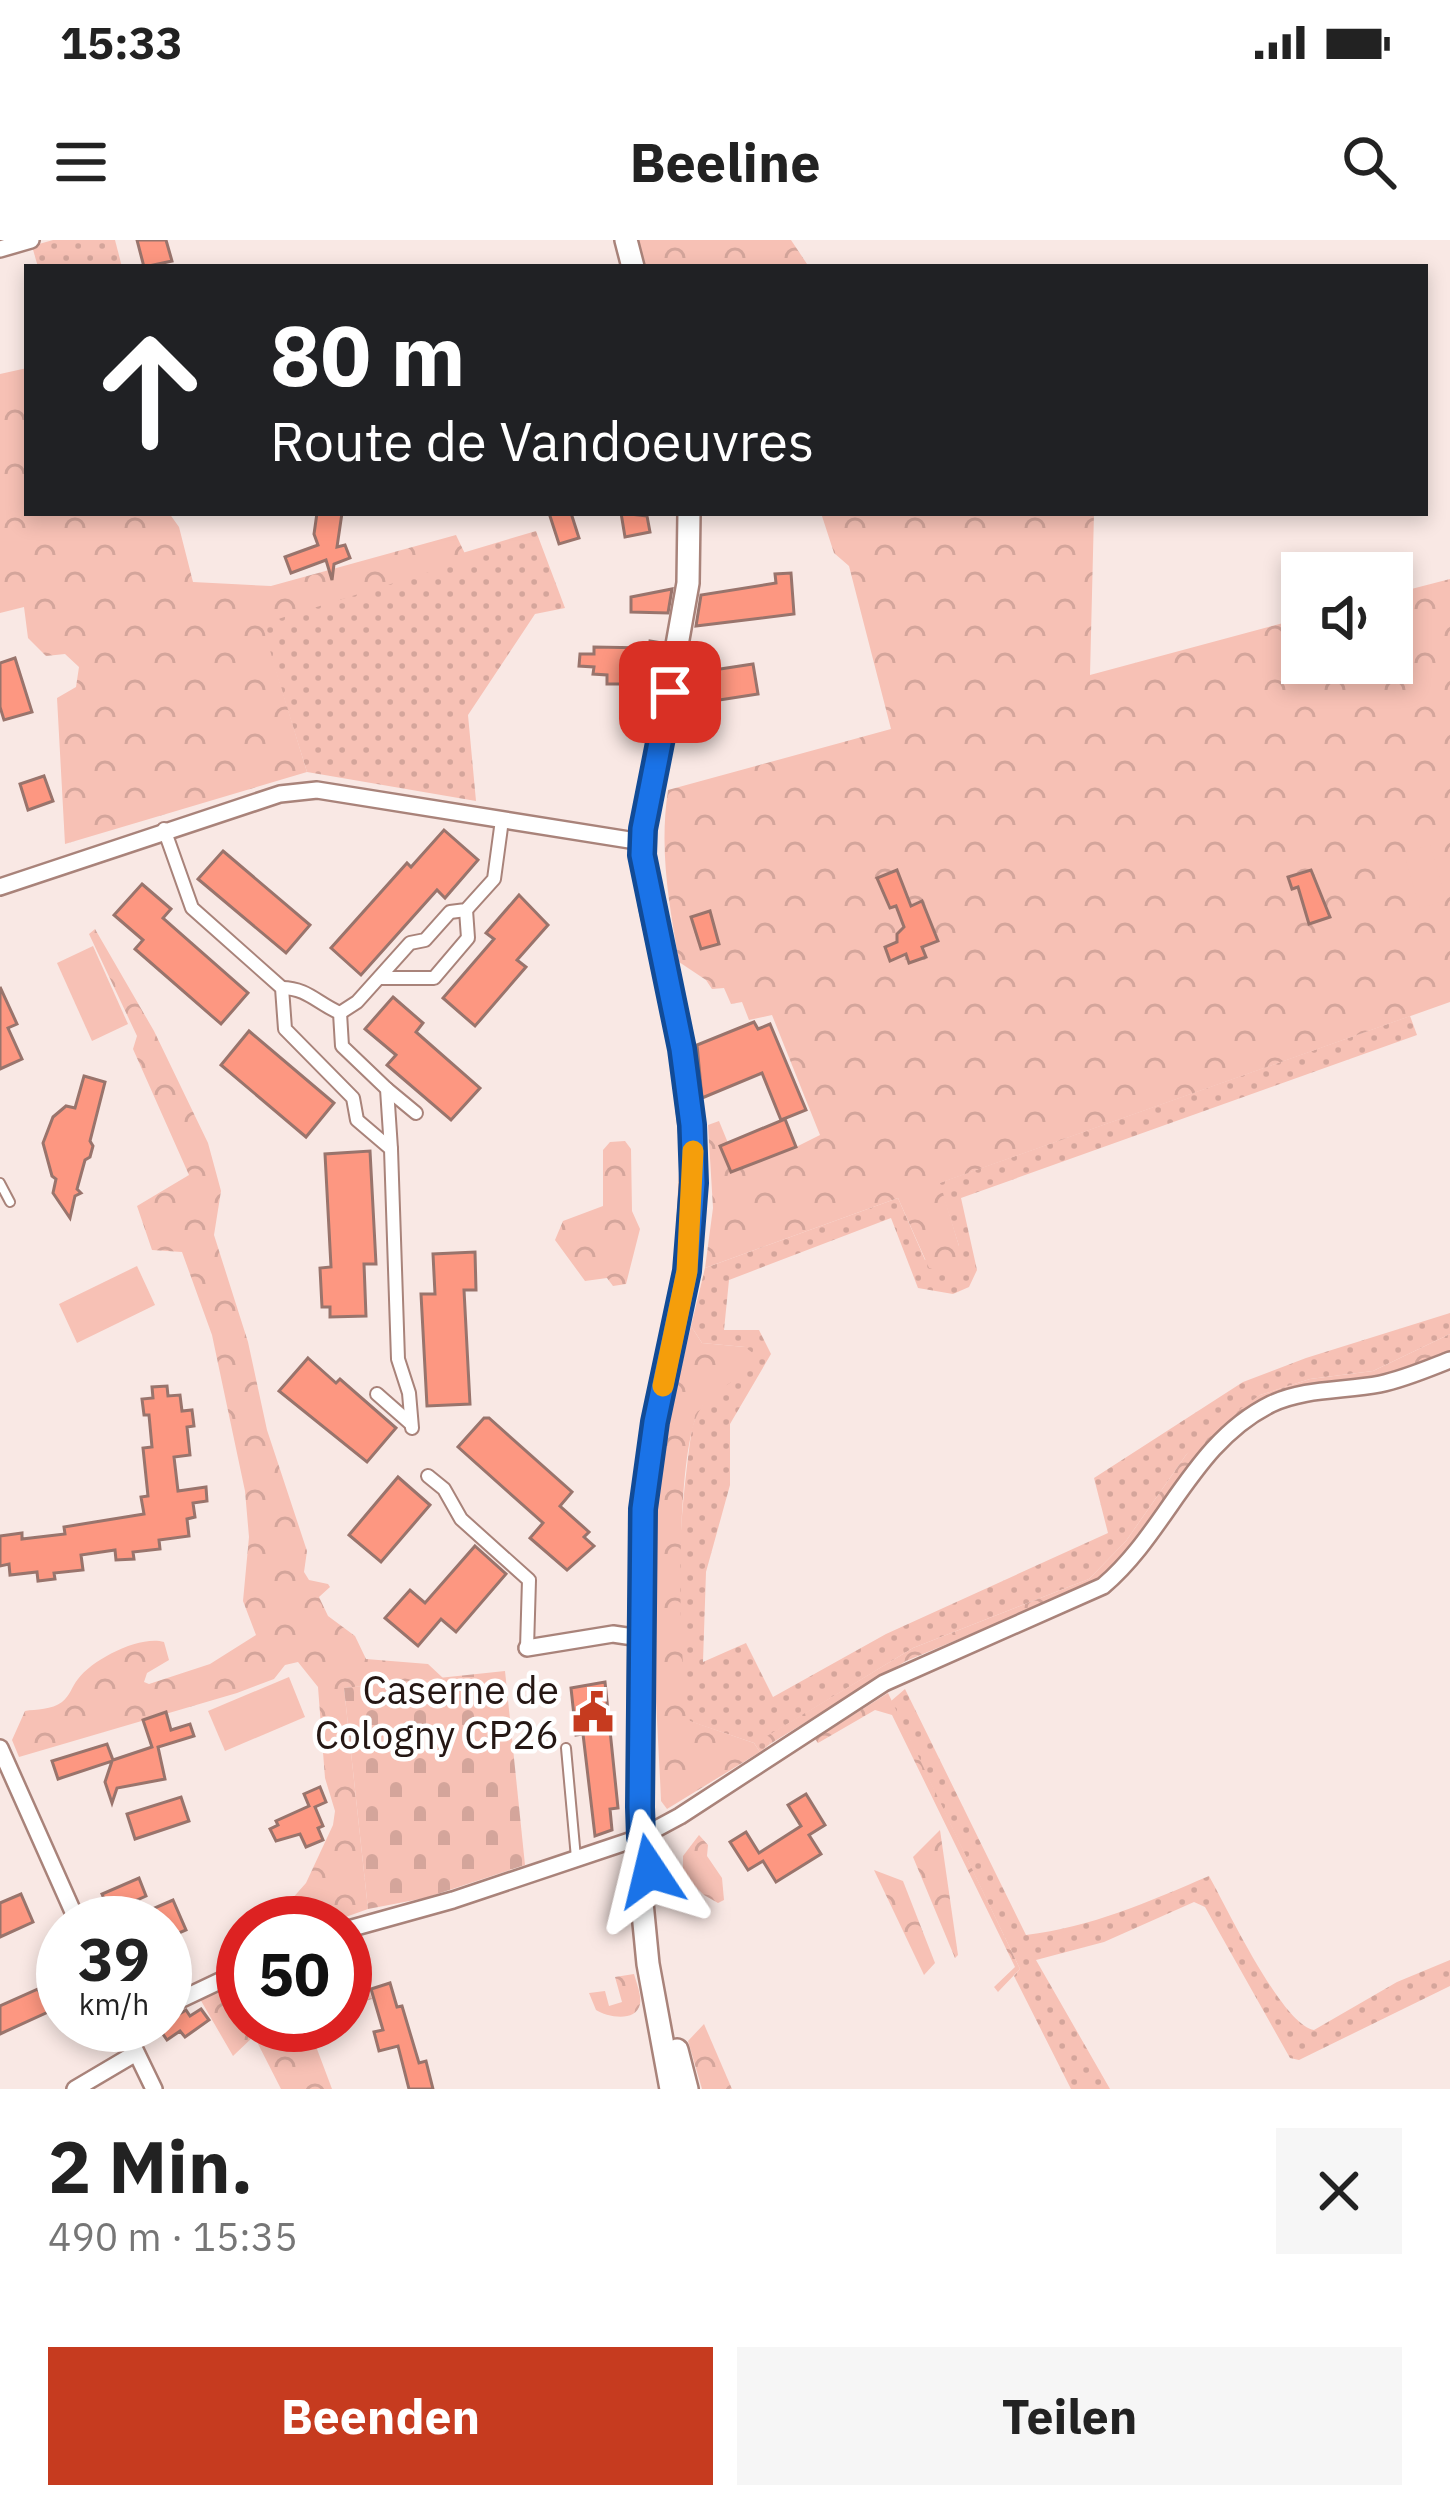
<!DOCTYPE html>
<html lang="de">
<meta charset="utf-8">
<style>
:root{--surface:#fff;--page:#f6f6f6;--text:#222;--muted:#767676;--accent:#c63b1f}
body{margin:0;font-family:"IBM Plex Sans",sans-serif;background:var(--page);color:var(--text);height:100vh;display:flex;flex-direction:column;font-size:45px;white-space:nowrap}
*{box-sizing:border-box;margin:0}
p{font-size:39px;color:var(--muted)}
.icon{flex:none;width:66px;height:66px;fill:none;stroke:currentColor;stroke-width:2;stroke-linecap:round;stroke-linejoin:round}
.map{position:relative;height:1849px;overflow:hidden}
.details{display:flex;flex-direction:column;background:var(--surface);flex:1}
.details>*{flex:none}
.hud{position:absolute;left:24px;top:24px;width:1404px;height:252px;border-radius:0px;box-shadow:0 6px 18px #0003;background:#202124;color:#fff;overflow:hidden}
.buttons{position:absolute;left:1281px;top:312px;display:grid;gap:24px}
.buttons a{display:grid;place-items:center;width:132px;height:132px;border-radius:0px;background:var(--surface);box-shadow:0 6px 18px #0003;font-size:60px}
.speed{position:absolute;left:36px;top:1656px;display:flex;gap:24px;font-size:60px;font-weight:700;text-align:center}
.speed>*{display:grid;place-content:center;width:156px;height:156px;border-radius:50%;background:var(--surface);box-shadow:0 6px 18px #0003;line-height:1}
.speed small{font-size:30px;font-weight:400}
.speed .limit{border:18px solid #d22;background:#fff;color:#111}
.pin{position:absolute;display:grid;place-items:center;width:102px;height:102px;color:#fff;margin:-51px;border-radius:24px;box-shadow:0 6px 18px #0006}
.me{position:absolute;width:132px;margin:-66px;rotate:350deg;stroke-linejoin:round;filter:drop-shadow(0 0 9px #0008)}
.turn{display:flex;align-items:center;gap:42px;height:252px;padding:0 48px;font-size:54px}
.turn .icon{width:156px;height:156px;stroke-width:2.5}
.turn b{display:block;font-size:84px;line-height:102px}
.round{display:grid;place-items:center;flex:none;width:126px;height:126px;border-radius:0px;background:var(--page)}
.headline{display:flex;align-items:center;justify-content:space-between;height:204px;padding:0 48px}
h1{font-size:72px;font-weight:800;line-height:90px}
.button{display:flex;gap:24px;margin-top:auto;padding:24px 48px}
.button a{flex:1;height:138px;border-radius:0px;background:var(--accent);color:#fff;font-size:48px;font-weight:800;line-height:138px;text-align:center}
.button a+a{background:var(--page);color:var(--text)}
.status{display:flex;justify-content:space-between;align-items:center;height:84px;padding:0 60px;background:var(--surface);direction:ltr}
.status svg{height:33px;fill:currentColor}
header{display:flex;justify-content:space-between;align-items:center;height:156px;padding:0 48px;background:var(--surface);font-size:54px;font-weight:800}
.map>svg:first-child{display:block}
.grass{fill:url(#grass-dots)}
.forest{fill:url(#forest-crowns)}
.cemetery{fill:url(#cemetery-stones)}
.pitch{fill:#f7c1b5}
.building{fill:#fd9781;stroke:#99746c;stroke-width:3}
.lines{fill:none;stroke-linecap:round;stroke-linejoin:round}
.service-casing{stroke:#a9837a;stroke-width:12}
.pedestrian-casing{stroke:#a9837a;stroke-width:16}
.minor-casing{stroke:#a9837a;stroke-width:20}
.secondary-casing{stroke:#a9837a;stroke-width:26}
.service{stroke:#fff;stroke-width:8}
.pedestrian{stroke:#fff;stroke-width:12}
.minor{stroke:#fff;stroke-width:15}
.secondary{stroke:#fff;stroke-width:21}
.route-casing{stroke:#114b97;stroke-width:30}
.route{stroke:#1a73e8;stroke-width:21}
.slow{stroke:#f59e0b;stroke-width:21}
.labels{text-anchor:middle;stroke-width:9;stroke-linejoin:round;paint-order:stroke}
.poi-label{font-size:39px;fill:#251714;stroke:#fff;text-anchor:end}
</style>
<div class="status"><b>15:33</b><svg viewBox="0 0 49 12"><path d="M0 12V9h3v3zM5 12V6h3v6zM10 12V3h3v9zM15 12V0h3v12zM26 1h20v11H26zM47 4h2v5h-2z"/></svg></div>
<header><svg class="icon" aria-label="menu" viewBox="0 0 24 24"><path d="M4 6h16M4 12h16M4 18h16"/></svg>Beeline<svg class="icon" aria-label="search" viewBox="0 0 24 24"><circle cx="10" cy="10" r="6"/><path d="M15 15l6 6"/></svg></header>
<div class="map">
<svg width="1450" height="1849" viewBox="0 0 1450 1849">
<defs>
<pattern id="grass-dots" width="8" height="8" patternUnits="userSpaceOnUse" patternTransform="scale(3)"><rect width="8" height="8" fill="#f7c1b5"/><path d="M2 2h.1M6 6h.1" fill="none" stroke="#d4a59b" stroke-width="1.8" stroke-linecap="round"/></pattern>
<pattern id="forest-crowns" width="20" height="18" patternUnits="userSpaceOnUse" patternTransform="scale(3)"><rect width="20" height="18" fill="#f7c1b5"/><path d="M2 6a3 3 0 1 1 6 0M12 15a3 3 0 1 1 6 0" fill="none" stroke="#d4a59b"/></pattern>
<pattern id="cemetery-stones" width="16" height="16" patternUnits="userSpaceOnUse" patternTransform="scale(3)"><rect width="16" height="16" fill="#f7c1b5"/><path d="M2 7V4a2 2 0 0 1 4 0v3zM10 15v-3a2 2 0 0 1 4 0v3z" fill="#d4a59b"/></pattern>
</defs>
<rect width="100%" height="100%" fill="#f9e8e4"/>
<g class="grass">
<path d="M53,0h62l7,27h-84l-6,-21z"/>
<path d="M536,291l29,77 -30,6 -67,101 8,86 -169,-29 -49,-158z"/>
<path d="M1410,776l7,19 -456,163 16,72 -8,17 -16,7 -35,-6 -27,-70 -162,62 -5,50h35l12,24 -41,70v61l-24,87 -3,90 43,-19 27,54 113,-63 222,-101 -14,-55 149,-96 63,-24 144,-45v21l-77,37 -63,8 -50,16 -74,60 -60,86 -37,38 -176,69 -145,88 2,8 -10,8 -6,-9 -65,-22c-18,-89 -10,-203 3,-293l6,-17 47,-64 -43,-4 -11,-17 14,-58 193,-70 27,62 34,-14 -20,-63z"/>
<path d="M905,1449l121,246c66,-8 122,-33 183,-59 18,32 73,149 105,154l83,-48 53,-22v26l-151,74 -9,-2 -85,-151 -11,-5 -90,40 -68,18 74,129h-39l-57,-113 6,-7 -129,-268z"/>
</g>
<g class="forest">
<path d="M638,0h153l18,27h-163z"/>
<path d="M27,128v145h142l10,14 14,55 78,4 185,-51 12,25 -206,64 45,148 -242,72 -8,-146 19,-11 3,-20 -14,-13 -19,2 -18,-18 -4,-31 -24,6v-239z"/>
<path d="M821,273h273l-4,162 212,-57v45h90v-69l58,-15v423l-510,181 19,63 -1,22 -8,5 -21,-5 -31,-70 -193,70 8,-60 -5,-83 11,-4 9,22 68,4 24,-12 -48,-120 -23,5 -7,-18 -11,2 -7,-16 -12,1 -6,-9 -27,-18c-10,-59 -20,-112 -11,-172l223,-61 -42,-163 -15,-13z"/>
<path d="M95,689l59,102 54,112 13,48 -7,44 34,107 19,88 40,121 -3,21 5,8 19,4 2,3 -11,10 9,19 27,20 11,23 62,5 15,14 -99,10 24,221 -39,14h-53l-1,-5 31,-35 27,-58 2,-14 -10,-33 -7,-91 -20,-25 -13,3 -11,14 -37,14 -218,64 -7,-17 13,-29c11,-2 27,-1 37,-9 8,-6 10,-16 16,-23 15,-20 62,-44 86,-37l5,18 -22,13 -3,9 5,2 61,-20 46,-29 -13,-34 6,-64 -4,-46 -33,-156 -30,-83 -30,-2 -15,-44 52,-31 -56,-126 4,-13 -48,-102z"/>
<path d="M625,901l6,8 1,62 8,18 -14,55 -13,2 -6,-8 -22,3 -30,-41 8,-19 40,-15v-56l7,-8z"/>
<path d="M691,1086l11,17 43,4 9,7c-5,25 -43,34 -56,59 -23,45 -21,256 -8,308l64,22 6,9 -93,57 -6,-8c-4,-98 -13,-197 -4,-294 6,-62 20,-121 34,-181z"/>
<path d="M1450,1094v18l-63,22 -89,12 -35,13 -55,41 -82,113 -25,27 -195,81 -136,83 -3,-8 146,-88 176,-69 37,-38 60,-86 22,-23 52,-37 50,-16 63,-8z"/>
<path d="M888,1453l132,276 -22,23 -4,-5 21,-20 -123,-252 -17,-5 -57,33 -3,-4z"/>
<path d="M940,1590l18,125 -3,3 -42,-101z"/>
<path d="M699,1595l9,10 -1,11 15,22 2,22 -6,3 -14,-8 -21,-21v-18z"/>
<path d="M874,1630l29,11 32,82 -11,12z"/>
<path d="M634,1734c2,7 8,23 6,30 -4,19 -33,13 -44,6l-7,-17 16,-2 4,15 13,-4 -7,-25z"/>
<path d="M243,1740v45h65l24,64h-51l-27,-53 -21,20 -33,-57z"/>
<path d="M704,1784l28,65h-30l-14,-48z"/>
</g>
<g class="cemetery">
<path d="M505,1431l20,194 -100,33 -57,11 -24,-221z"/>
<path d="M349,1697l23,62 -27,8v-68z"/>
</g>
<g class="pitch">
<path d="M1430,605l16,55 -26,8 -16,-55z"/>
<path d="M93,706l35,78 -36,17 -35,-78z"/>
<path d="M137,1026l18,39 -78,38 -18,-39z"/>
<path d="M289,1437l16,40 -80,34 -17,-40z"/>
</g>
<g class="building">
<path d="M137,0h29l6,21 -28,6z"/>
<path d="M317,273h25l-5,34 8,-2 5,13 -16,6 -2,16 -6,-20 -35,13 -6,-16 33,-12 -4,-11z"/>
<path d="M549,273h22l8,25 -20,6z"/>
<path d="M621,273l26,3 3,16 -25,5z"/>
<path d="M791,333l3,41 -98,12 5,-31 75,-12 -1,-9z"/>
<path d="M672,349l-4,24 -37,-1v-15z"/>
<path d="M650,401l12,2 -3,20 -31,-5v26h-21v-9l-14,-1 1,-7 -15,-1 1,-12h14v-7l55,1z"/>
<path d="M15,418l17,54 -28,8 -4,-13v-44z"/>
<path d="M753,424l5,30 -77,12 6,-32z"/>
<path d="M44,536l9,25 -25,9 -8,-26z"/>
<path d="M444,590l34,30 -33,38 -8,-8 -76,85 -30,-27 76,-85 4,4z"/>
<path d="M223,611l87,74 -24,28 -88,-74z"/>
<path d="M897,630l14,36 11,-5 16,40 -16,6 4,10 -17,6 -3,-9 -16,7 -5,-14 12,-5v-8l7,-7 -8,-21 -6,2 -13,-30z"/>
<path d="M1311,630l19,47 -21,7 -11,-37 -6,2 -4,-12z"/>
<path d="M142,644l29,25 -8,9 85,75 -27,31 -86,-75 8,-9 -29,-25z"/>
<path d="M519,655l29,30 -31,35 9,7 -51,59 -32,-28 51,-59 -8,-6z"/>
<path d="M710,671l9,33 -18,5 -10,-32z"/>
<path d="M0,747l17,37 -9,4 14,31 -22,10z"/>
<path d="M393,757l30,26 -7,9 64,56 -29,32 -64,-55 9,-10 -31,-26z"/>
<path d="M754,782l4,7 12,-5 36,86 -25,10 -19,-47 -60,25 -5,-53z"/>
<path d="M249,791l85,72 -28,34 -85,-72z"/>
<path d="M84,836l21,6 -15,59 3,5 -3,11 -5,3 -8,29 4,4 -6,3 -5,22 -17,-25 3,-14 -4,-3 -9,-33 10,-26 13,-11 9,2z"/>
<path d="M785,879l11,28 -65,25 -11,-26z"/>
<path d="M370,911l6,113h-12l2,52 -36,1v-10h-8l-2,-39 11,-1 -6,-113z"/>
<path d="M475,1012l1,38h-12l6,114 -43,2 -6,-112h14l-2,-40z"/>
<path d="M308,1118l28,25 4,-4 56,49 -29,34 -88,-71z"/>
<path d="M167,1146l1,10 12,-1 2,16 10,-1 2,16 -7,1 3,28 -16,2 4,34 28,-4 1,14 -14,2 2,14 -8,2 2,17 -30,4 1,9 -27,3 1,7 -18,1 -1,-10 -34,5 2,15 -29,3 1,6 -17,2 -1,-9 -27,3 -1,-11 -9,2v-30l22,-3v6l43,-5 -1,-7 80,-13 -3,-17 7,-1 -5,-48 9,-1 -3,-32h-5l-2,-16 11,-1 -1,-11z"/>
<path d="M484,1178h5l83,74 -12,14 29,26 -5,5 10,9 -27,24 -37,-32 13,-15 -85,-76z"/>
<path d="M398,1237l32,28 -49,57 -32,-27z"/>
<path d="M475,1306l31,28 -50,58 -15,-13 -23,27 -33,-28 25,-28 15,13z"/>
<path d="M605,1442l13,126 -8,1 2,21 -17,6 -12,-102 -7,1 -5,-47z"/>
<path d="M166,1472l5,18 19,-6 4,12 -36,11 7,32 -48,9 -5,15 -7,-21 7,-21 -54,18 -6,-18 55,-17 6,16 39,-13 -9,-27z"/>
<path d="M320,1547l6,15 -11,5 8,19 -5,2 5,12 -17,7 -6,-13 -24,7 -6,-12 8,-4 -2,-4 33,-15 -5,-12z"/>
<path d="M806,1554l19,31 -16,10 12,19 -45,28 -13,-21 -15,9 -18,-28 16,-10 13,21 42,-27 -13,-21z"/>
<path d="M181,1557l8,24 -54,18 -8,-25z"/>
<path d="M139,1638l7,18 -36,16 -8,-18z"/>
<path d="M21,1654l12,28 -33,15v-34z"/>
<path d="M173,1660l13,30 -21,9v-16h-18l-4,-10z"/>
<path d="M390,1743l7,24 5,-1 17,57 7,-2 7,28h-24l-11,-43 -19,5 -5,-19 9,-2 -12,-41z"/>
<path d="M38,1749l10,23 -48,22v-28z"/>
<path d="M201,1769l8,11 -24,17 -5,-6 -13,9 -9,-13 28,-17 4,6z"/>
</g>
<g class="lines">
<g class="service-casing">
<g id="service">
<path d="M0,943l10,19"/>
<path d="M566,1508l10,110"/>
</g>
</g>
<g class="pedestrian-casing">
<g id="pedestrian">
<path d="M164,589l28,79 90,80 3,41 68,69 4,22 34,29 7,210 11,34 3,35"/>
<path d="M380,738h54l34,-40 -2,-28"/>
<path d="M282,748c25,0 35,15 58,25l2,33 45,43 4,60"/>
<path d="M340,773l17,-11 53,-59 15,-3 25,-28 16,-2 28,-31 8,-59"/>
<path d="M387,849l29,24"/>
<path d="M377,1154l33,29"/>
<path d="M428,1236l16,13 17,30 68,61 -2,68"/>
</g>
</g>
<g class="minor-casing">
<g id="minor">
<path d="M0,9l31,-9"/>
<path d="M0,647l280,-93 37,-4 325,52"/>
<path d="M527,1408l86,-14 27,4"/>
<path d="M0,1508l78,175"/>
<path d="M345,1690l108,-30 188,-63 39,-21 204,-133 219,-97c64,-54 89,-143 168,-182 34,-16 73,-13 109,-20 24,-5 47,-15 70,-24"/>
<path d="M165,1767l78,-37"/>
<path d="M123,1785l31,64"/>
<path d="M75,1849l61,-36"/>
</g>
</g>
<g class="secondary-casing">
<g id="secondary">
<path d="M626,0l7,27"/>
<path d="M677,1810l10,39"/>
<path d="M671,1849l-23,-125 -9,-92 1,-234 3,-129 12,-87 32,-151 6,-118 -11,-104 -31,-142 -9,-65 46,-259 1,-70"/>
</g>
</g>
<use href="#service" class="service"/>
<use href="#pedestrian" class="pedestrian"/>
<use href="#minor" class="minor"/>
<use href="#secondary" class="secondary"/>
</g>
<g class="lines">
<g class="route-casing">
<path id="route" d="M650,1631l-9,-34 -1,-30 3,-298 12,-87 32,-151 7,-88 -2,-58 -10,-76 -40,-194 1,-26 27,-137"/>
</g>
<use href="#route" class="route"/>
<path class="slow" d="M663,1146l24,-115 6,-120"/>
</g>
<defs>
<g id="civic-bare" transform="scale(3.24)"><path d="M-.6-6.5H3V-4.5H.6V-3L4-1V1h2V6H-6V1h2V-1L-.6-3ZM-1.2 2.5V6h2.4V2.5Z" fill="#c63b1f" stroke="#fff" stroke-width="2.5" paint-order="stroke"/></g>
</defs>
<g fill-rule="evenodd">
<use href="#civic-bare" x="593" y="1472"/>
</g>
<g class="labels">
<g class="poi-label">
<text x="559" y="1464">Caserne de<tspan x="559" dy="45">Cologny CP26</tspan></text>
</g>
</g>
</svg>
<div class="buttons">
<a><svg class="icon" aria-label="sound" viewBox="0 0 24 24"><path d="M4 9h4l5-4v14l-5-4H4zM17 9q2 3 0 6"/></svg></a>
</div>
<div class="speed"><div>39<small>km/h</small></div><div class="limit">50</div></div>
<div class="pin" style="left:670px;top:452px;background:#d93025"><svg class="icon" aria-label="arrive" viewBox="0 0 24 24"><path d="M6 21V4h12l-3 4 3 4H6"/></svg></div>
<svg class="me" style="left:650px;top:1631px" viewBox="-20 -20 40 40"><path d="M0-17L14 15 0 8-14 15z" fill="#1a73e8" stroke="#fff" stroke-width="4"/></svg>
<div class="hud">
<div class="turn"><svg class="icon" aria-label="ahead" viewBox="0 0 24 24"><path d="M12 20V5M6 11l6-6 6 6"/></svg><div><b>80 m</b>Route de Vandoeuvres</div></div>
</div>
</div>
<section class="details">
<div class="headline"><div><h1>2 Min.</h1><p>490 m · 15:35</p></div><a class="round"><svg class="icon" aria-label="close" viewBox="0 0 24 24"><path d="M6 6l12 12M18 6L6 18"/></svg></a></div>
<div class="button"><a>Beenden</a><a>Teilen</a></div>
</section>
